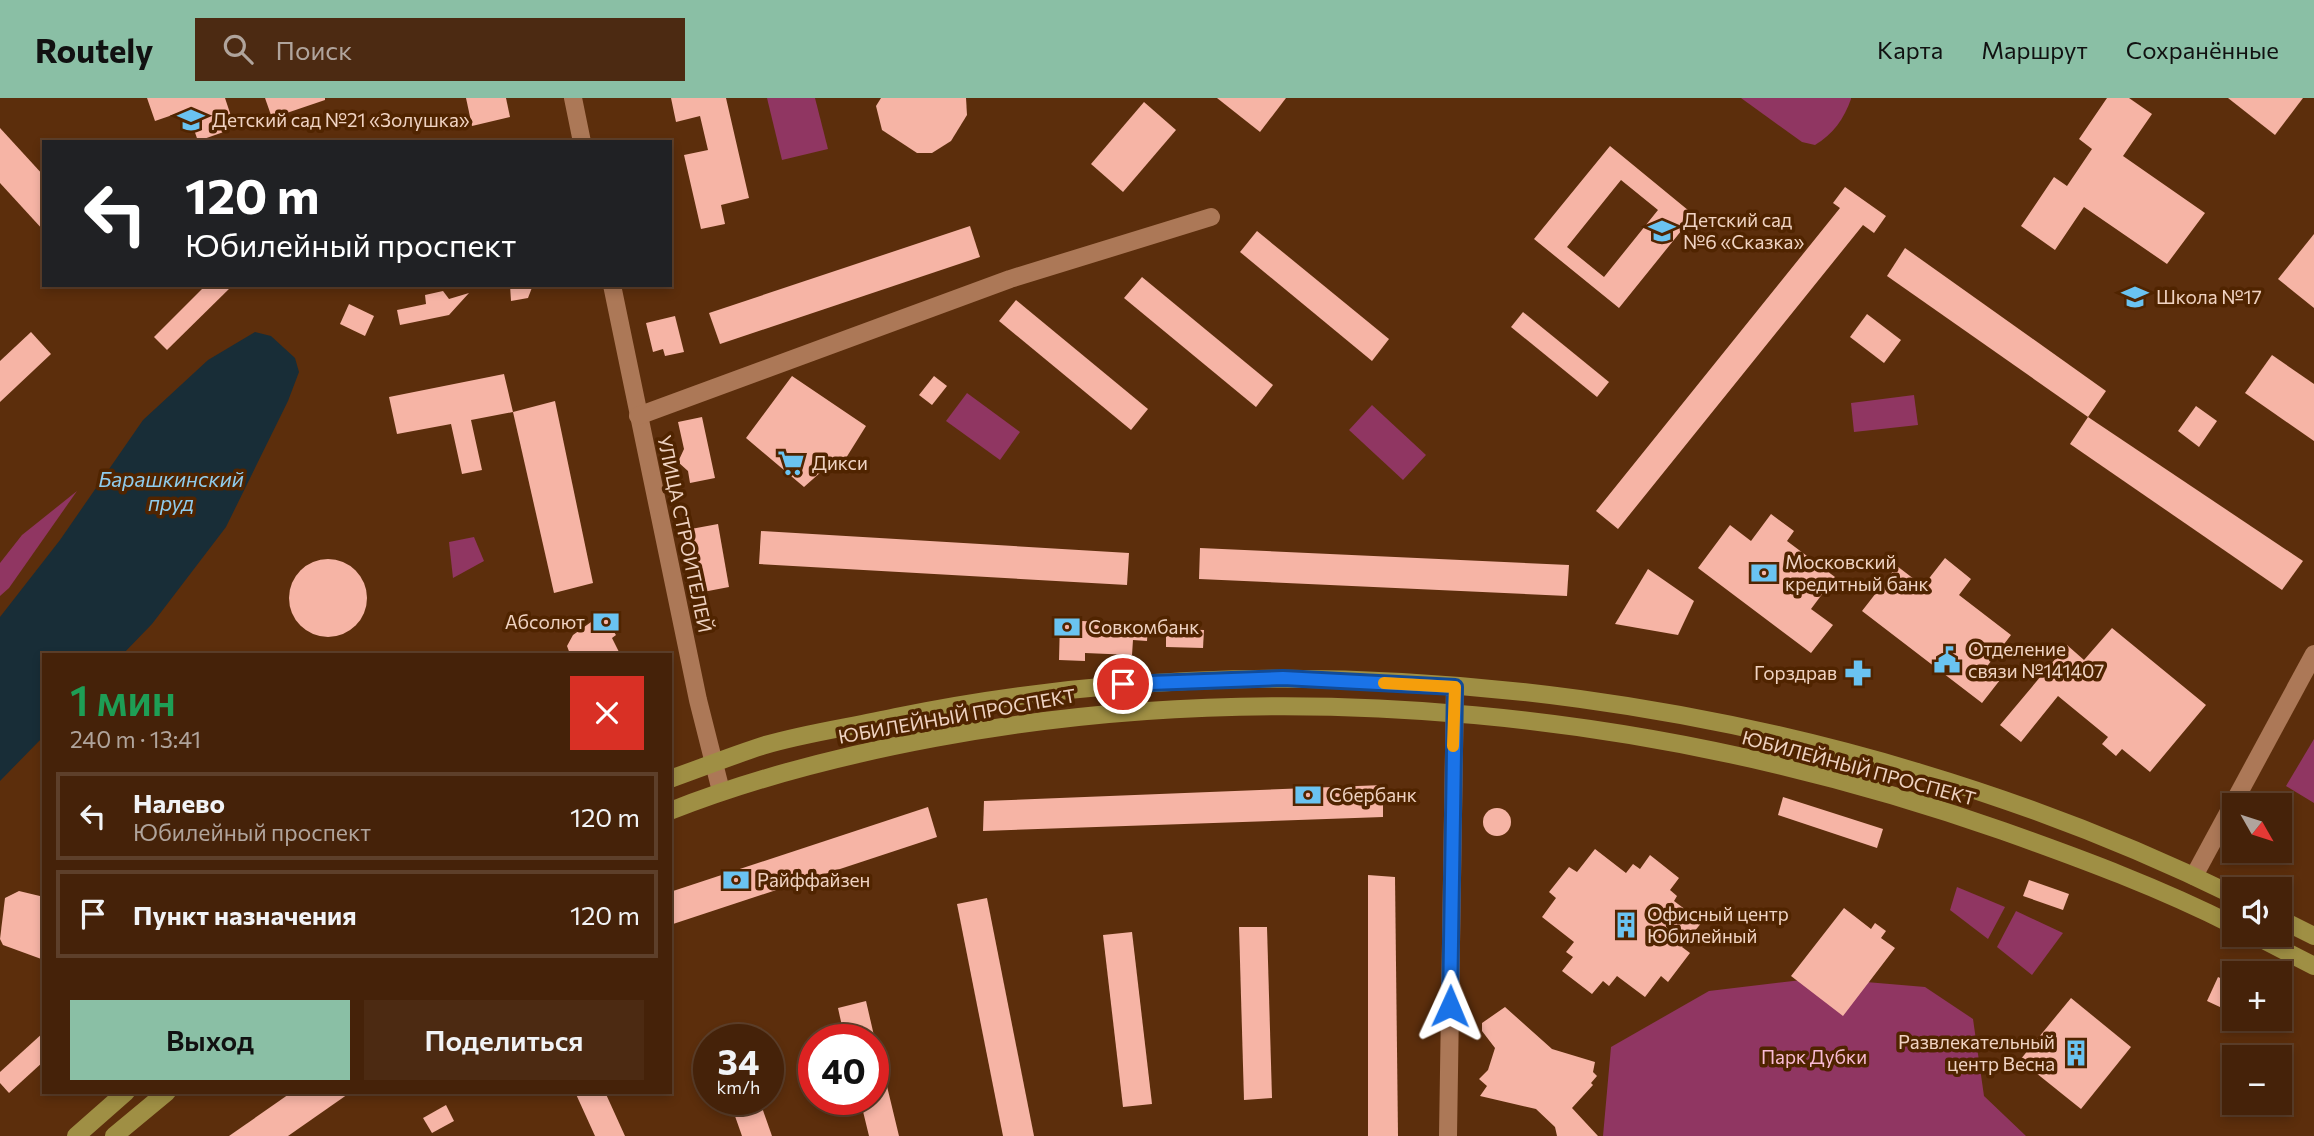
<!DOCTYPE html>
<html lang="ru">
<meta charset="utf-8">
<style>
:root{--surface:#452209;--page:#4c2a12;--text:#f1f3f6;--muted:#b0a49c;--line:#5d3f2a;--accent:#8abfa5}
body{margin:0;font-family:Commissioner,sans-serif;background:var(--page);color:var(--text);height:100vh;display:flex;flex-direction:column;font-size:26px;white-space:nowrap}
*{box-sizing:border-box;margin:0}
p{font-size:23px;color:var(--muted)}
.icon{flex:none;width:38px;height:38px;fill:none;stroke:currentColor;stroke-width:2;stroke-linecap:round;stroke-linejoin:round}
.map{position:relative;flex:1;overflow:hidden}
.details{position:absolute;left:42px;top:555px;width:630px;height:441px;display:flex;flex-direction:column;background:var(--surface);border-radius:0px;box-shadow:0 4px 10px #0003,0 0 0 2px var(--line)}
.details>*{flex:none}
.hud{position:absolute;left:42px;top:42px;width:630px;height:147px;border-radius:0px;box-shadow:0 4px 10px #0003,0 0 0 2px var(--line);background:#202124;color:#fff;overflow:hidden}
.needle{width:46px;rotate:129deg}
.controls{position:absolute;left:2222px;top:695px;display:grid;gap:14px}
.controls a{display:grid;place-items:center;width:70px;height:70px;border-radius:0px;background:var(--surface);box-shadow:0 4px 10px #0003,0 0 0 2px var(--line);font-size:35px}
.speed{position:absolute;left:693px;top:926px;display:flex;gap:14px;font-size:35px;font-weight:700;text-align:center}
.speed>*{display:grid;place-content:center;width:91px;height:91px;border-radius:50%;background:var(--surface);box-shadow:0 4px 10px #0003,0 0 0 2px var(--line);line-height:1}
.speed small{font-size:18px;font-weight:400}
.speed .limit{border:10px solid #d22;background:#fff;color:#111}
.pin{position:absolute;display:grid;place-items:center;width:60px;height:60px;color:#fff;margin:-30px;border:4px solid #fff;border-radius:50%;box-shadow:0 2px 7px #0007}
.me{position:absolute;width:77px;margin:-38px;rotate:1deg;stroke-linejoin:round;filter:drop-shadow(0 0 5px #0008)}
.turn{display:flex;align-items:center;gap:24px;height:147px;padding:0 28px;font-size:32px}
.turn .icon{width:91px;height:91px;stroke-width:2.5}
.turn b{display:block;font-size:49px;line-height:60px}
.round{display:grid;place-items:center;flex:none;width:74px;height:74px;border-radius:0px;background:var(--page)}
.headline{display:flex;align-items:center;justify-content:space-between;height:119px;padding:0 28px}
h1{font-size:42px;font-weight:600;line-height:52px;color:#1e9e55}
.primary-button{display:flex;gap:14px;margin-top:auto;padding:14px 28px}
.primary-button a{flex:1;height:80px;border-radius:0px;background:var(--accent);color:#111;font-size:28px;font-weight:600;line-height:80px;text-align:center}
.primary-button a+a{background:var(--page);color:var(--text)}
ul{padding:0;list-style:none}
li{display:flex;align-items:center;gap:21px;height:88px;margin:0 14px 10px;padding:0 14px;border:4px solid var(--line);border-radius:0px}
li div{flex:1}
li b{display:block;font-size:26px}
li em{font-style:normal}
header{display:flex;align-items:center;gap:42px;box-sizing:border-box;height:98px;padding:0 35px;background:var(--accent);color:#111}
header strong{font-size:33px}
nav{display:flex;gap:38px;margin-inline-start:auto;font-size:24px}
.search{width:490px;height:63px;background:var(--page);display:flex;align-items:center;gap:18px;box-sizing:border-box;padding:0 24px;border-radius:0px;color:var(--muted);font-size:26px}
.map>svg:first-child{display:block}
.green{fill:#903662}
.water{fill:#182d37}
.building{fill:#f6b4a5;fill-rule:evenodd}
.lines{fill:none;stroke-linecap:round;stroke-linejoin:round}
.minor{stroke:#ac7857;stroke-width:18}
.major{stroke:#9f8f44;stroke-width:18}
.route-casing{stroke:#114b97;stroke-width:18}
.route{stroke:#1a73e8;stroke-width:12}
.slow{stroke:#f59e0b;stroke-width:12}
.labels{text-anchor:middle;stroke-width:7;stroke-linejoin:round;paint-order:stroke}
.poi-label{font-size:19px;fill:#f0d3c2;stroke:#502400;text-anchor:start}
.street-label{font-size:19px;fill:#f0d3c2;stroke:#502400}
.park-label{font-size:19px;fill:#fabcd5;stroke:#502400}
.water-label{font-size:21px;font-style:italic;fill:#8fcced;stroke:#502400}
</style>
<header>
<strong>Routely</strong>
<div class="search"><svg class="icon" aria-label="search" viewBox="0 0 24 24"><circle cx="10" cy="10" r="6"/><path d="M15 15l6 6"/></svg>Поиск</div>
<nav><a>Карта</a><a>Маршрут</a><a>Сохранённые</a></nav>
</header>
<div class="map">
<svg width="2314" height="1038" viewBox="0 0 2314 1038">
<rect width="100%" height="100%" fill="#5c2e0c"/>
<g class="green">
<path d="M767,0h48l13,51 -46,11z"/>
<path d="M1741,0h110v1c-7,20 -18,35 -36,46l-13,-3z"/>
<path d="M967,295l53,39 -20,28 -54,-39z"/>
<path d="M1914,297l4,30 -64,7 -3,-29z"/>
<path d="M1372,307l54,50 -23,25 -54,-50z"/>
<path d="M77,393l-68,97 -9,8v-33l22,-28z"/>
<path d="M474,439l10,24 -31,17 -4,-36z"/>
<path d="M2314,641v64l-28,-17z"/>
<path d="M1957,789l48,20 -17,32 -38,-29z"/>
<path d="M2016,813l47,22 -31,42 -35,-28z"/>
<path d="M1819,880l106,9 48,32 11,77 42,40h-423l8,-89 98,-56z"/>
</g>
<path class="water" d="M255,234l16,4 24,22 4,14 -11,29 -62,126 -74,97 -29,30h-79v82l-44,45v-164l60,-77 83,-120 65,-60z"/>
<g class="building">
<path d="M147,0h78l10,30 -37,13 -11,-31 -32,11z"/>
<path d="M265,0h60v2l-53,18z"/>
<path d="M466,0h40l4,19 -38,9z"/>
<path d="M671,0h55l23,100 -28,7 4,19 -24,5 -17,-74 24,-5 -8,-34 -24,6z"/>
<path d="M881,0h85l1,17 -16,26 -19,12h-15l-35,-23 -6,-24z"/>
<path d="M1217,0h69l-26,34z"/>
<path d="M2107,0h22l23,16 -29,42 82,57 -38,51 -83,-57 -29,43 -34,-24 33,-49 13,9 25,-37 -13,-10z"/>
<path d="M2228,0h75l-28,37z"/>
<path d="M1144,4l32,28 -53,62 -32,-28z"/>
<path d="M0,30l44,48v55l-44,-48z"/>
<path d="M1610,48l84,69 -75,93 -85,-69zM1621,82l37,30 -54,67 -37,-30z"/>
<path d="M1845,89l41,29 -12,17 -11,-8 -245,304 -22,-18 244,-303 -7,-5z"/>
<path d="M970,128l10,31 -260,87 -11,-31z"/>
<path d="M1257,133l132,108 -17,22 -132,-109z"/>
<path d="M2314,136v74l-36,-29z"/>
<path d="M1905,150l201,143 -18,26 -201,-141z"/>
<path d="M1142,179l131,108 -17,22 -132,-109z"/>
<path d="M206,187h27l-66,65 -13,-13z"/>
<path d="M510,187h23l-5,13 -17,3z"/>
<path d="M443,193l6,8 20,-6 -20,22 -49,10 -3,-15 29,-6 -1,-9z"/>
<path d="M1016,202l132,109 -17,21 -132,-109z"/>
<path d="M349,206l25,12 -9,20 -25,-12z"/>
<path d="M1523,214l86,70 -12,15 -86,-70z"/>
<path d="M1867,216l34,26 -17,23 -34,-26z"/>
<path d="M675,218l9,36 -19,4 -2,-7 -10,3 -7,-29z"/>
<path d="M31,234l20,22 -51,48v-41z"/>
<path d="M2272,257l42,29v57l-69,-48z"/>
<path d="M504,276l9,38 -42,8 11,50 -20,4 -11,-50 -54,10 -8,-37z"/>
<path d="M792,278l74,50 -20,32 -16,6 -26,23 -58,-49z"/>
<path d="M934,278l13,10 -15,19 -13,-10z"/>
<path d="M555,303l38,182 -39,10 -41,-181z"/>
<path d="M2196,308l21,15 -18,26 -21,-16z"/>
<path d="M702,319l13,61 -25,5 -2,-12 -10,-9 6,-13 -6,-27z"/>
<path d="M2088,319l215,144 -21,29 -212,-146z"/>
<path d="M1771,416l23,17 -7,10 48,36 -24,32 22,16 -22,28 -113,-85 32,-43 21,16z"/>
<path d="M718,426l11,63 -26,5 -12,-63z"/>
<path d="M761,433l368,22 -2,32 -368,-21z"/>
<path d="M1200,450l369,17 -2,31 -368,-17z"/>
<path d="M1945,460l26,21 -12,16 52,40 -26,34 15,11 -18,23 -120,-92 35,-45 26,20z"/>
<circle cx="328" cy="500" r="39"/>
<path d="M1648,471l46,32 -16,34 -63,-11z"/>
<path d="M605,514l9,10 -4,4 6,9 -4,3 8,16h-50l-3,-8 6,-11z"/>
<path d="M1060,522l88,4 -1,17 -14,-1 -1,15 -47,-2v8l-26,-1z"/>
<path d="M2112,530l94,77 -56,67 -28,-23 -6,7 -14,-12 6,-7 -50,-41 -37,46 -21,-17 67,-80 17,15z"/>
<path d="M1166,531l38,1 -1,18 -37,-1z"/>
<path d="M1383,687v32l-400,14 1,-30z"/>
<path d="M1783,699l100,32 -6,19 -99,-33z"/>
<path d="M928,709l9,30 -267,88v-33z"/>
<circle cx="1497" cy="724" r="14"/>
<path d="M1595,751l31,24 7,-9 7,5 10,-14 29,23 -9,12 7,6 -3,5 28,21 -20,25 8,6 -22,29 -7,-6 -16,21 -28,-21 -8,10 -6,-5 -11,13 -30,-23 11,-14 -7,-5 8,-10 -32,-25 14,-19 -7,-6 20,-25 8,5z"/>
<path d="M1368,777l27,2 3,259h-30z"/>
<path d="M2029,782l40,14 -6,16 -40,-14z"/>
<path d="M19,793l25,6v63l-41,-15 -3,-6 5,-41z"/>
<path d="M987,800l47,238h-31l-46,-232z"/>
<path d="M1844,810l27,21 4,-6 11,8 -5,7 14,10 -52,68 -52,-40z"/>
<path d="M1239,829h28l5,171 -28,2z"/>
<path d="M1132,834l20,172 -29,3 -20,-172z"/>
<path d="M2218,879l17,8v29l-28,-13z"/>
<path d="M2071,900l60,49 -50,62 -61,-49z"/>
<path d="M866,903l9,39h-30l-7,-32z"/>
<path d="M1505,909l47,42 43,13 -2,10 4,4 -6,7 2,2 -21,23 26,28h-41l-2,-9 -19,-18 -56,-13 7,-10 -8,-7 9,-9 7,-22 -13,-17v-8z"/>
<path d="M44,934v29l-35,32 -9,-10v-11z"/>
<path d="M879,955l20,83h-30l-9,-37h13v-45z"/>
<path d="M292,994h59l-63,44h-59z"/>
<path d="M575,994h30l20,44h-30z"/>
<path d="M729,1001h30l13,37h-30z"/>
<path d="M446,1007l8,16 -22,12 -9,-15z"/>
</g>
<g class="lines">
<g class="minor">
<path d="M573,0l9,44"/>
<path d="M612,187l86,415 23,91"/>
<path d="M638,318l372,-137 201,-62"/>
<path d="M2194,778l120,-222"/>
<path d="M1448,1038l7,-449"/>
</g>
<g class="major">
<path d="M670,681c31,-11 61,-23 92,-33 43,-13 90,-19 134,-29 437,-90 939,-18 1339,179"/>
<path d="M670,713c86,-34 174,-56 265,-73 354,-66 729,-26 1068,93 79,28 157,57 232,95"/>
<path d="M2280,821l34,17"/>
<path d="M2252,836l62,32"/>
<path d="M76,1038l50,-44"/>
<path d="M114,1038l53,-44"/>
</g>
</g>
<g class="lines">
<g class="route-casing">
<path id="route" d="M1123,586l160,-6 172,9 -5,319"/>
</g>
<use href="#route" class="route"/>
<path class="slow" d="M1384,585l71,4 -2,59"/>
</g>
<defs>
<g id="school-bare" transform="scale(2.1)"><path d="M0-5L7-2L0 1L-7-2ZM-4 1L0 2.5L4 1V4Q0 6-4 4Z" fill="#6ac3f1" stroke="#502400" stroke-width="2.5" paint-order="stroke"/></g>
<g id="supermarket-bare" transform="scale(2.1)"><path d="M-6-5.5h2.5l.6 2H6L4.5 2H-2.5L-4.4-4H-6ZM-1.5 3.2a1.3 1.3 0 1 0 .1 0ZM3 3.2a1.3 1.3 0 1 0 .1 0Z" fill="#6ac3f1" stroke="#502400" stroke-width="2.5" paint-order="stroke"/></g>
<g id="bank-bare" transform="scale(2.1)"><path d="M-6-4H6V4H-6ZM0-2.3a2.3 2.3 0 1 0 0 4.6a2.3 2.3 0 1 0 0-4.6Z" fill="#6ac3f1" stroke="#502400" stroke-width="2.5" paint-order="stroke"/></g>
<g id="civic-bare" transform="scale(2.1)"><path d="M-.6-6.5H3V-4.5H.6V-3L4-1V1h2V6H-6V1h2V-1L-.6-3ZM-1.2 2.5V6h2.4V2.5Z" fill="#6ac3f1" stroke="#502400" stroke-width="2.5" paint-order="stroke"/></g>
<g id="pharmacy-bare" transform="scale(2.1)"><path d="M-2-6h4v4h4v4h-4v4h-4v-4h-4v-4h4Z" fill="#6ac3f1" stroke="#502400" stroke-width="2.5" paint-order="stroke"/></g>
<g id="building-bare" transform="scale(2.1)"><path d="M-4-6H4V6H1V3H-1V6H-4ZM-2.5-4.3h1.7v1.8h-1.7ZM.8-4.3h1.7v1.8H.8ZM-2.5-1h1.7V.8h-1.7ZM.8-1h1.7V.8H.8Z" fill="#6ac3f1" stroke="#502400" stroke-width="2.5" paint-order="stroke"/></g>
</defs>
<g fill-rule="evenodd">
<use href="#school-bare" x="191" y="22"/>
<use href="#school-bare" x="1662" y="133"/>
<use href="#school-bare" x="2135" y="199"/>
<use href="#supermarket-bare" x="791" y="365"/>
<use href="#bank-bare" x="1764" y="475"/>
<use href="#bank-bare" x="606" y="524"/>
<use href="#bank-bare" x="1067" y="529"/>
<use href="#civic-bare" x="1947" y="562"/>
<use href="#pharmacy-bare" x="1858" y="575"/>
<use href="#bank-bare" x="1308" y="697"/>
<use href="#bank-bare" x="736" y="782"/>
<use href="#building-bare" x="1626" y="827"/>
<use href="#building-bare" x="2076" y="955"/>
</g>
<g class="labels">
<g class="poi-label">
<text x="212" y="29">Детский сад №21 «Золушка»</text>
<text x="1683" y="129">Детский сад<tspan x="1683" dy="22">№6 «Сказка»</tspan></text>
<text x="2156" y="206">Школа №17</text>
<text x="812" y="372">Дикси</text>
<text x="1785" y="471">Московский<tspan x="1785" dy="22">кредитный банк</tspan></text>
<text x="585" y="531" text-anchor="end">Абсолют</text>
<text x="1088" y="536">Совкомбанк</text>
<text x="1968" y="558">Отделение<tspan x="1968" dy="22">связи №141407</tspan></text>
<text x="1837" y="582" text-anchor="end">Горздрав</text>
<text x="1329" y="704">Сбербанк</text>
<text x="757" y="789">Райффайзен</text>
<text x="1647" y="823">Офисный центр<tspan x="1647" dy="22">Юбилейный</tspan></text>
<text x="2055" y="951" text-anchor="end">Развлекательный<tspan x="2055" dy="22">центр Весна</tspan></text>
</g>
<g class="street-label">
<text transform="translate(685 436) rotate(78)" y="7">УЛИЦА СТРОИТЕЛЕЙ</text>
<text transform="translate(957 618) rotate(-10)" y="7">ЮБИЛЕЙНЫЙ ПРОСПЕКТ</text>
<text transform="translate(1859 670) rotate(15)" y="7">ЮБИЛЕЙНЫЙ ПРОСПЕКТ</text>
</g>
<g class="park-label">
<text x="1814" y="966">Парк Дубки</text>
</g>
<g class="water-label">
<text x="171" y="389">Барашкинский<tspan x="171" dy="24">пруд</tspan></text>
</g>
</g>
</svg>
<div class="controls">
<a><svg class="needle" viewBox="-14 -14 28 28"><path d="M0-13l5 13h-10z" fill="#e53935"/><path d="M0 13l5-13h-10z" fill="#b0a49c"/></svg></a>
<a><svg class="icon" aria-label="sound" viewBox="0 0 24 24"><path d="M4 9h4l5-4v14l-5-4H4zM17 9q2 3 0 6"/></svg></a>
<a>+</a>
<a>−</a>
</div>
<div class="speed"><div>34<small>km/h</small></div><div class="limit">40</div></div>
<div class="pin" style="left:1123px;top:586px;background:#d93025"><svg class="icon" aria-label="arrive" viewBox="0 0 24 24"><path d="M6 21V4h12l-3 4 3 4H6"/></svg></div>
<svg class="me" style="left:1450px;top:908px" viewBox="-20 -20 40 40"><path d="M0-17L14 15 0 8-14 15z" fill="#1a73e8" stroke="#fff" stroke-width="4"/></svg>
<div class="hud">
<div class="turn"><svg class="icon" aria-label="left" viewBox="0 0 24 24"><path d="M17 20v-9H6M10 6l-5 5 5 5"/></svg><div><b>120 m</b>Юбилейный проспект</div></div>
</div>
<section class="details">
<div class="headline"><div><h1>1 мин</h1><p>240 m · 13:41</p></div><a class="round" style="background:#d93025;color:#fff"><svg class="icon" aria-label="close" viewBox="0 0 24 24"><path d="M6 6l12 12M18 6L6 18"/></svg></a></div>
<ul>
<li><svg class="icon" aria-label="left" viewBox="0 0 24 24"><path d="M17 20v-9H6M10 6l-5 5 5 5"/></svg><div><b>Налево</b><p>Юбилейный проспект</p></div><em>120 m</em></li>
<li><svg class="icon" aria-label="arrive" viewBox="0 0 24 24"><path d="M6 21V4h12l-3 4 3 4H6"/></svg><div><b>Пункт назначения</b></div><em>120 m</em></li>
</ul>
<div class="primary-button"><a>Выход</a><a>Поделиться</a></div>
</section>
</div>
